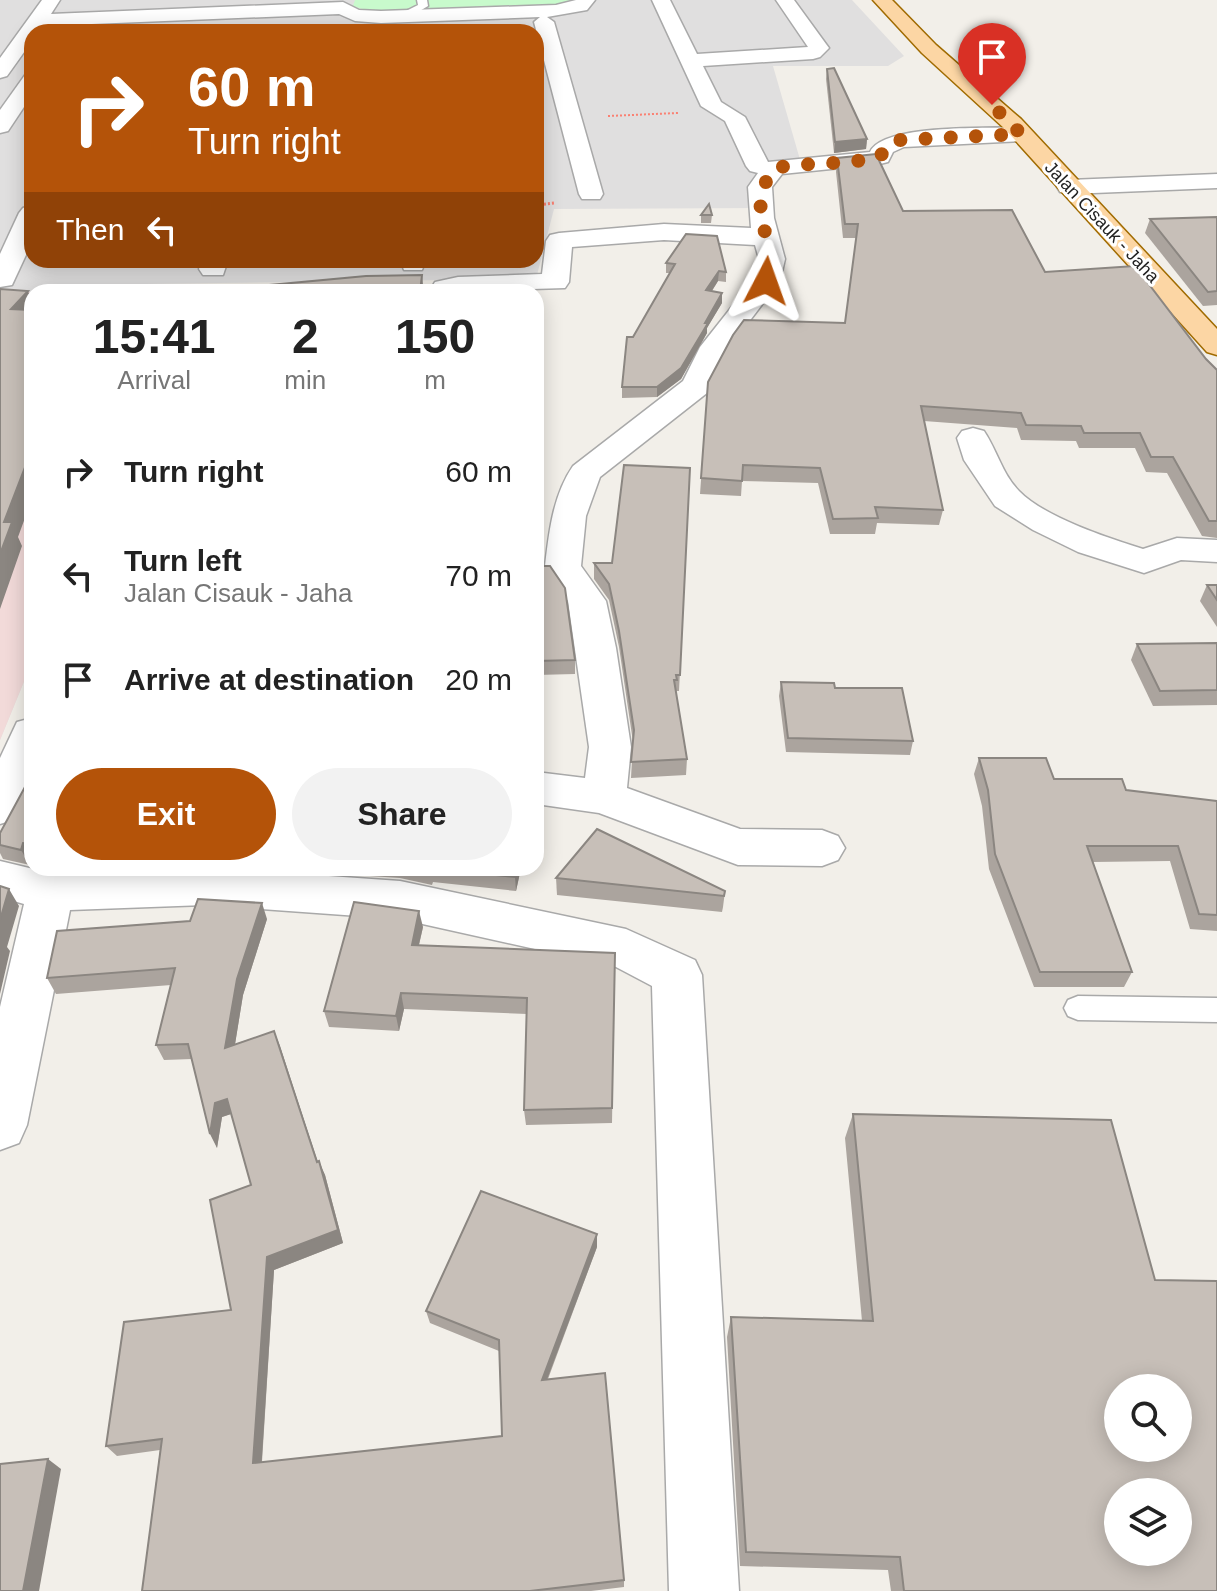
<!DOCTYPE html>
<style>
:root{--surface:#fff;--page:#f2f2f2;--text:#222;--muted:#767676;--accent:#b45309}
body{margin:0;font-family:Helvetica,sans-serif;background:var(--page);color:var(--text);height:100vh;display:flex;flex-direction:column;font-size:30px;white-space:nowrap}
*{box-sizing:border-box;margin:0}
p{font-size:26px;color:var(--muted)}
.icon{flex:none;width:44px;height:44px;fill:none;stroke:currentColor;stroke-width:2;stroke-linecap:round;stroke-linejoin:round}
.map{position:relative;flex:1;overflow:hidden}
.sheet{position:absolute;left:24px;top:284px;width:520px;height:592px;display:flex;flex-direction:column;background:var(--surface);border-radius:24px;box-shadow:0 4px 20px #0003}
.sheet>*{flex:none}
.banner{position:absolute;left:24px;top:24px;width:520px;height:244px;border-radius:24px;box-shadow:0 4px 20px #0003;background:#b45309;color:#fff;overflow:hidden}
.buttons{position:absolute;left:1104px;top:1374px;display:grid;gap:16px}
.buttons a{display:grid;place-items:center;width:88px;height:88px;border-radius:50%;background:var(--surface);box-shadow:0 4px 20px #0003;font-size:40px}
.pin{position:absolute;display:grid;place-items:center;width:68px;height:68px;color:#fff;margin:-82px -34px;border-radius:50% 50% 50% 0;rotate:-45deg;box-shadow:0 0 8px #0007}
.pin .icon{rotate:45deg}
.me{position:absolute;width:88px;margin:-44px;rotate:4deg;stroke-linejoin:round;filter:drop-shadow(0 0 6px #0008)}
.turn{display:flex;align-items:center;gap:28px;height:168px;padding:0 32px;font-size:36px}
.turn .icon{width:104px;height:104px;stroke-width:2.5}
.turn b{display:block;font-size:56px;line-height:68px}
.then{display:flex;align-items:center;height:76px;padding:0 32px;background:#0003;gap:16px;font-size:30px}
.eta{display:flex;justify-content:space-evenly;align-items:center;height:136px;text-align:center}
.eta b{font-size:48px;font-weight:600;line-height:56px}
.button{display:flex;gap:16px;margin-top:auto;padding:16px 32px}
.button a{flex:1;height:92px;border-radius:48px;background:var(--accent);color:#fff;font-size:32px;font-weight:600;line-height:92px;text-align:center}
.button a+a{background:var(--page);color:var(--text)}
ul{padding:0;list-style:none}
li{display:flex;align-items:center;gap:24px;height:104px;padding:0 32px}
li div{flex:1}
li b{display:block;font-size:30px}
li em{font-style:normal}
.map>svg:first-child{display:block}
.residential{fill:#e0dfdf;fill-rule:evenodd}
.commercial{fill:#f2dad9}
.park{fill:#c8facc}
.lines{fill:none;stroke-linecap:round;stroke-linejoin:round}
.lane-casing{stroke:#a9a9a9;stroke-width:3}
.street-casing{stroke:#a9a9a9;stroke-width:3}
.primary-casing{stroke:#a06b00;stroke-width:3}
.path-far1{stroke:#fa8072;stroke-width:2;stroke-dasharray:2 2;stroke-linecap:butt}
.path{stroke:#fa8072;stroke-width:3;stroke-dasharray:2 2;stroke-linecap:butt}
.lane{fill:#fff;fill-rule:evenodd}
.street{fill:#fff;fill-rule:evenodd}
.primary{fill:#fcd6a4;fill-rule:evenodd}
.wall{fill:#aba49e}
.shaded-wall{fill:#8b8681}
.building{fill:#c7bfb8;stroke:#8b8681;stroke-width:2;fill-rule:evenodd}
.route{stroke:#b45309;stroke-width:14;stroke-dasharray:0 25.2}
.labels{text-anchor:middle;stroke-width:6;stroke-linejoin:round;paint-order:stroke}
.far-street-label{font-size:18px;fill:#222;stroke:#fff}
</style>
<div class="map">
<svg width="1217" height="1591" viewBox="0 0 1217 1591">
<rect width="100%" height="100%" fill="#f2efe9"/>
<path class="residential" d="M0,0h852l52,56 -16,10h-115l30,104 -43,2 13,36 -219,1 -18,70 -390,5 -4,8h-110v370l-32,78zM32,32h504v228h-504z"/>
<path class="commercial" d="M0,292h32v370l-32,78z"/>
<path class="park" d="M355,0h220l-6,6 -192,8 -24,-8z"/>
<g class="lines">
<g class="lane-casing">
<g id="lane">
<path d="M417,0h10l1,6 -20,12h-8v-4l18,-9z"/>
<path d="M1078,996l139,2v24l-139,-2 -10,-4 -4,-8 4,-8z"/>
</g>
</g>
<g class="street-casing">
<g id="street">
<path d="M42,0h18l-9,14 292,-12 16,8 22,1 175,-6 20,-5h19l-8,10 -40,7 7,5 49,172 -3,5h-18l-3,-5 -45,-172 6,-5 -159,6 -26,-2 -16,-7 -296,12 -5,6h-6v9l-25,35 -7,2v-20z"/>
<path d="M652,0h18l27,54 111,-7 -32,-47h18l32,44 3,4 -9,9 -7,2 -110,7 18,36 24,15 23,45 102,-10c13,-29 120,-23 151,-25l8,2 3,5 -3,5 -8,2 -117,6 -11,5 -5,10 -8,2 -98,10 -10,13 2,31 11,41 -5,22 -51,67 -22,45 -107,84 -14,39 -5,50 25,35 10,47 15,99 -4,41 113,41 82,1 16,6 7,12 -7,12 -16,6 -84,-1 -139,-52 -63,-9v-32l49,6 4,-31 -21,-146 -23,-35c4,-34 8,-71 28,-100l110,-85 17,-34 53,-67 6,-21 -4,-14 -91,-5 -92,7 -3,35 -4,6 -136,4 6,-10 23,-5 84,-3 4,-33 4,-6 9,-2 105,-9 87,4 -3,-41 10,-14 -8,-2 -4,-5 -21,-45 -24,-15z"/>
<path d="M32,73v22l-24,36 -8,2v-23l25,-35z"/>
<path d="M1217,174v14l-148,6 -9,-2 -3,-5 3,-5 9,-2z"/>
<path d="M32,205v37l-20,43 -12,2v-33l19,-41 4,-5z"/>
<path d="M202,260h26l-5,15h-20l-4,-6z"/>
<path d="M400,260h26l-4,10h-18z"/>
<path d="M973,428l11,3c13,19 18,43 35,60 25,26 89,47 124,58l34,-11 40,2v22l-36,-2 -37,13 -66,-21 -45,-22 -38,-24 -31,-46 -7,-22 5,-7z"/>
<path d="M32,718v65l-16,36 -16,5v-66l17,-36z"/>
<path d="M0,861l50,12 163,-5 187,13 226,48 69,31 7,15 37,616h-70l-17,-605 -36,-19 -216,-48 -195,-14 -135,5 -43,215 -8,18 -19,7v-143l24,-103 -24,-7z"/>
</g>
</g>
<g class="primary-casing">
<path id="primary" d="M873,0h19l44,45 85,74 196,210v26l-10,-3 -202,-223 -83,-76z"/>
</g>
<path class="path-far1" d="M608,116l70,-3"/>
<path class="path" d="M536,205l19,-2"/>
<use href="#lane" class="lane"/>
<use href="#street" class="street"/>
<use href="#primary" class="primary"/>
</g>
<g class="wall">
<path d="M827,69l40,70 -1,10 -32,4 -8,-74z"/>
<path d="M837,158l66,53 142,61 161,87 11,11v168l-15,-2 -35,-63 -21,-1 -11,-24h-56l-3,-7 -55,-1 -4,-12 -93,-7 19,89 -4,15 -62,-2 -2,11h-45l-12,-51 -76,-2 -1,15 -41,-2 8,-112 137,-59 11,-85h-13l-7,-66z"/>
<path d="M701,215h11l-1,8h-10z"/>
<path d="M1217,217v88l-14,1 -58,-73 5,-14z"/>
<path d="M666,263l60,9v10l-8,-1 -6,10 10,12 -15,25v5l-26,46 -24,18 -35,1v-11l11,-50 37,-64h-4z"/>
<path d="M690,468l-11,223h-3l11,68 -1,16 -55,3 2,-36 -14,-95 -10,-47 -15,-21v-16h18z"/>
<path d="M536,566l39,94v14l-39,1z"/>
<path d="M1207,585h10v42l-17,-26z"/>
<path d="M1217,643v62l-64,1 -22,-46 6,-16z"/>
<path d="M781,682l54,6 78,53 -3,14 -124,-3 -7,-56z"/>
<path d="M979,758l75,21 72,11 91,11v130l-27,-2 -20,-68 -77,1 39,110 -8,15h-90l-45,-118 -7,-63 -8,-32z"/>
<path d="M32,774v85l-2,6 -27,-6 -3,-6v-20z"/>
<path d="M279,868h242l-5,23 -83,-9 -1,3 -32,-7 -121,-8z"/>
<path d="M556,878l169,13 -2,16 -1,5 -165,-17z"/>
<path d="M267,919l-24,76 -8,49 39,-13 44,131 7,13 18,68 -69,27 -12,192 240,-26 -3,-85 -69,-28 -4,-12 171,-64 -49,132 76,201v7l-33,4h-449l18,-141 -43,6 -11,-10 125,-136 20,-125 -20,-71 -9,3 -5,31 -25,-89 -28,1 -8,-15 15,-60 -115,9 -9,-16z"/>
<path d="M423,927l-4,18 196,8 -3,170 -86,2 -2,-15 3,-96 -123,-5 -5,22 -70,-4 -5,-16z"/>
<path d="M853,1114l364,477h-326l-3,-21 -148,-4 -13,-229 4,-20 131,4 -17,-183z"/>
</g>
<g class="shaded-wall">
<path d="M867,139l-1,10 -32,4 1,-11z"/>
<path d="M719,271l-1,10 -12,19v-10z"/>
<path d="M422,275l1,10v7h-3z"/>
<path d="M28,291l4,11v16l-21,-9z"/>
<path d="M722,293v10l-15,25v5l-26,46 -24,18v-10l48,-64z"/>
<path d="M32,449v50l-14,38 4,9 -22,63v-55l4,-32z"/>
<path d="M23,843l8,16 -1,6 -9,-15z"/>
<path d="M517,868h4l-5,23 -1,-14z"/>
<path d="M9,889l10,17 -12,41 3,4 -10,43v-74z"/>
<path d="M262,903l5,16 -24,76 -11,68 -7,-15 12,-69z"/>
<path d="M419,911l4,16 -8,34 -3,-16z"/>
<path d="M401,993l3,16 -5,22 -3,-15z"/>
<path d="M274,1031l6,15 42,130 -5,-14z"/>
<path d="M227,1099l7,14 -12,4 -5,31 -7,-14 5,-31z"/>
<path d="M319,1161l6,14 18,68 -69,27 -13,202 -8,-9 14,-206z"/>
<path d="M597,1234v13l-54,143 -1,-10z"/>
<path d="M48,1459l13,10 -22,122h-16z"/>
</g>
<g class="building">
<path d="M834,68l33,71 -32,3 -8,-73z"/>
<path d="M876,154l27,57 109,-1 33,62 90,-6 71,93 11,11v151h-8l-36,-64h-22l-11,-24h-56l-3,-7 -55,-1 -5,-12 -100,-7 22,104 -68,-3 3,11 -45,1 -13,-51 -77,-3 -1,16 -41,-3 7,-96 25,-47 11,-15 101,3 13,-99h-13l-8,-66z"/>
<path d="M709,204l3,11h-11z"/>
<path d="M1217,217v74l-9,1 -58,-73z"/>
<path d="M686,234l31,2 9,36 -7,-1 -13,19 16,3 -17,30h3l-27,45 -24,19h-35l5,-50h6l42,-73 -9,-1z"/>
<path d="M422,275l-2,17h-150v-7l96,-9z"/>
<path d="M0,289l28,2 -17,18 21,1v139l-28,73h8l-12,32z"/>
<path d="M624,465l66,3 -10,207h-4l1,5h-3l13,79 -56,3 3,-32 -15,-99 -10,-47 -15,-21h18z"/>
<path d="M536,566h14l15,22 10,72 -39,1z"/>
<path d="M1207,585h10v15z"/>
<path d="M1217,643v47l-57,1 -23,-47z"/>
<path d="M781,682l53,1 1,5h67l11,53 -125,-3z"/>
<path d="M979,758h67l8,21h68l4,11 91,11v114l-18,-1 -21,-68h-91l45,126h-92l-45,-118 -7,-64z"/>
<path d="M32,774v70l-9,-1 -2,7 -21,-5v-12z"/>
<path d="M597,829l128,62 -1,5 -168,-18z"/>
<path d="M415,868h102l-2,9 -85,-9v3z"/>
<path d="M0,886l9,3 -9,31z"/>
<path d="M198,899l64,4 -25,76 -12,69 49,-17 43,131 2,-1 19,69 -71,27 -14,206 249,-27 -3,-96 -73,-29 55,-120 116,43 -55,146 63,-7 19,207 -94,11h-388l20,-152 -56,7 18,-124 107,-12 -21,-110 41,-15 -24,-86 -12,4 -5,31 -22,-90 -32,1 19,-77 -128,10 10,-47 133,-10z"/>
<path d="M354,902l65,9 -7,34 203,8 -3,155 -88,2 3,-112 -126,-5 -5,23 -72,-5z"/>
<path d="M853,1114l258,6 44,160 62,1v310h-313l-4,-34 -154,-5 -15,-235 142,4zM1118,1388h60v60h-60zM1118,1492h60v60h-60z"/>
<path d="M48,1459l-25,132h-23v-127z"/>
</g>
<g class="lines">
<path class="route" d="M766,281c13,-49 -24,-67 8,-113 35,-6 71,-3 106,-11l8,-13 11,-4 122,-6 -29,-29"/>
</g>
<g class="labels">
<g class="far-street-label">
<text transform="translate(1102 222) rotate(47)" y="6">Jalan Cisauk - Jaha</text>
</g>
</g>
</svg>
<div class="buttons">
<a><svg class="icon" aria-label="search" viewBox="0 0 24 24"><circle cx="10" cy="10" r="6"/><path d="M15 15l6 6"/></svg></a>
<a><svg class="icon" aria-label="layers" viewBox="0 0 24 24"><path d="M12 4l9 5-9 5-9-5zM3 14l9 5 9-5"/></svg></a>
</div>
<div class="pin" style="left:992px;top:105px;background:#d93025"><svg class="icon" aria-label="arrive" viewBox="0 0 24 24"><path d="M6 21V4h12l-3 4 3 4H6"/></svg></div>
<svg class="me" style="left:766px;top:281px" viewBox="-20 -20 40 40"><path d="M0-17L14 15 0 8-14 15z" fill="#b45309" stroke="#fff" stroke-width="4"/></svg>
<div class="banner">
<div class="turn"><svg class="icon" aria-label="right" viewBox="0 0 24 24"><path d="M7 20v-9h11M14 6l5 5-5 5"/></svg><div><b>60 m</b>Turn right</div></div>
<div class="then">Then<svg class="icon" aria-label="left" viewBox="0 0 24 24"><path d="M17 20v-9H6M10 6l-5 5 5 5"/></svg></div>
</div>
<section class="sheet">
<div class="eta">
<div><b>15:41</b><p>Arrival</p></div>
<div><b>2</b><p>min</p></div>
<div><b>150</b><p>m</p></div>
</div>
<ul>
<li><svg class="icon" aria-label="right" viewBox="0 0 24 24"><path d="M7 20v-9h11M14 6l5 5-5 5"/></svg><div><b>Turn right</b></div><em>60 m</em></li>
<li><svg class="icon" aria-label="left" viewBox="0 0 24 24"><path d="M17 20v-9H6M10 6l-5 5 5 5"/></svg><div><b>Turn left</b><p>Jalan Cisauk - Jaha</p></div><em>70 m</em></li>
<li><svg class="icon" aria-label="arrive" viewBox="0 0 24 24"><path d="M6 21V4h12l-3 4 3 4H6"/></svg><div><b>Arrive at destination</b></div><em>20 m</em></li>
</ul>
<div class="button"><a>Exit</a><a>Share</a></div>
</section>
</div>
